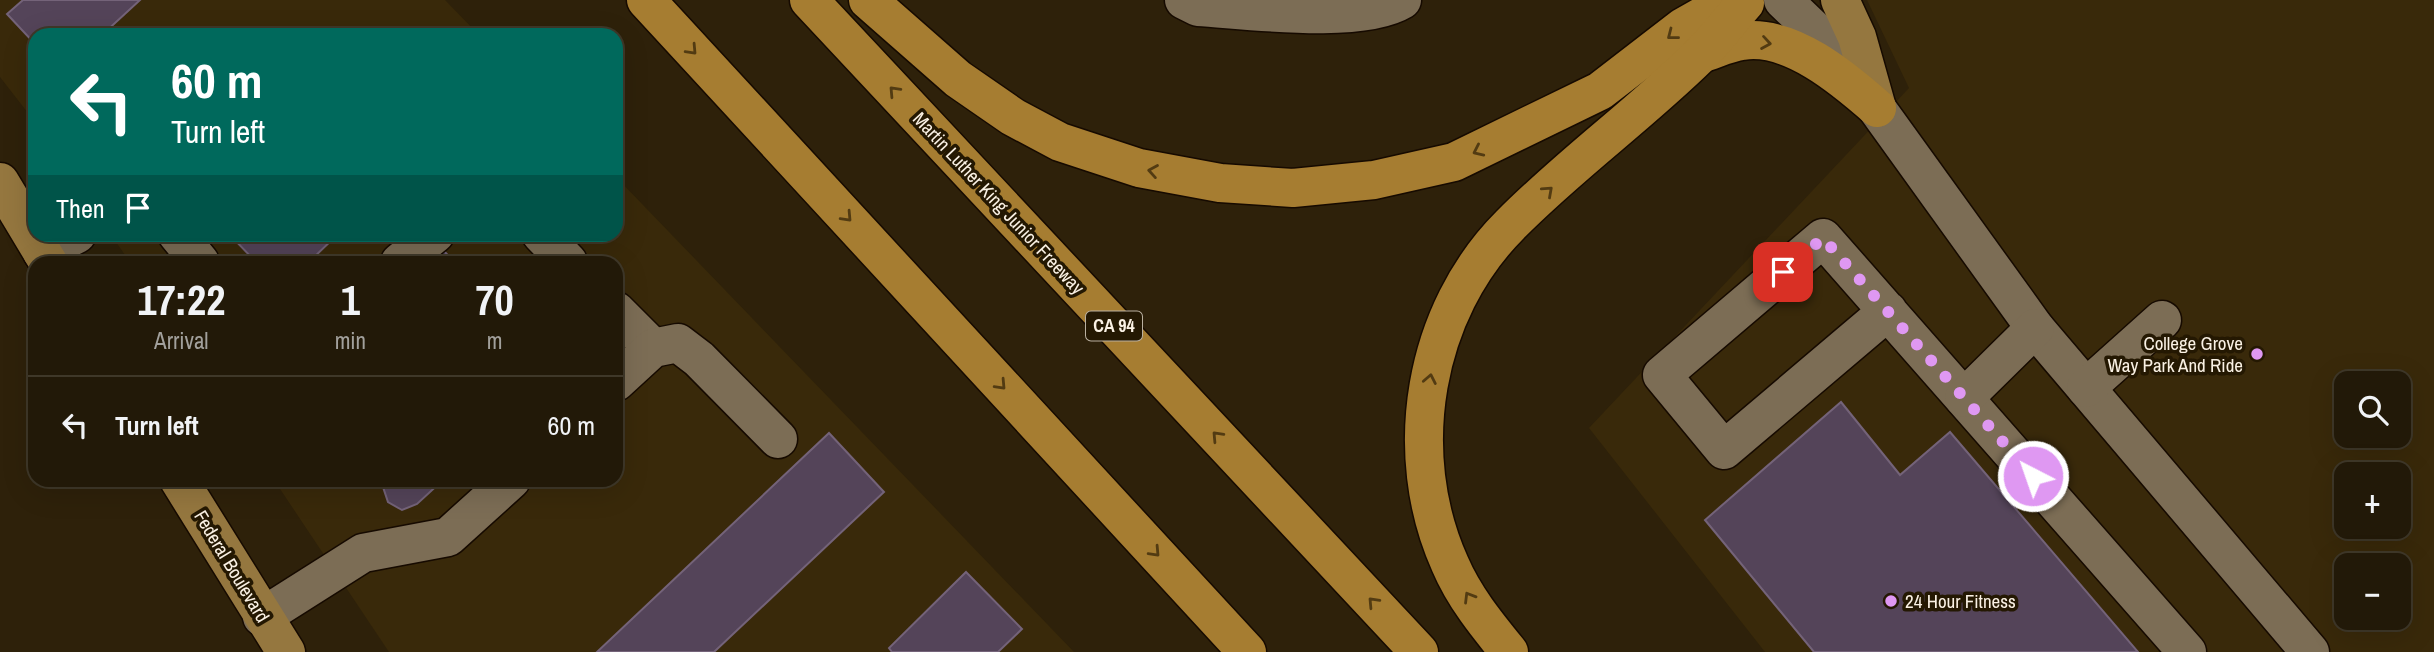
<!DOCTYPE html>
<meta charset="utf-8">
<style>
:root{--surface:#221908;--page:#2e2616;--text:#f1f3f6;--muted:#a2a09c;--line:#3f3829}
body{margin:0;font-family:"Archivo Narrow",sans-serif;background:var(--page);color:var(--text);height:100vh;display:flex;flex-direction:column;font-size:26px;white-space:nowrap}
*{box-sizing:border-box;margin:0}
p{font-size:23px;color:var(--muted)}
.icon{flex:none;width:38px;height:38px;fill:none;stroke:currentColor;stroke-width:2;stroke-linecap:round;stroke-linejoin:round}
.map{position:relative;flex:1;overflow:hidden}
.panel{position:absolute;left:28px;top:256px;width:595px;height:231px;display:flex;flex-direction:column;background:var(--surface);border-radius:21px;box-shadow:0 7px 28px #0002,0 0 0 2px var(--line)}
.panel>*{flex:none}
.top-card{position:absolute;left:28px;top:28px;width:595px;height:214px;border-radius:21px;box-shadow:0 7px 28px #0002,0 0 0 2px var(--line);background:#00695c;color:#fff;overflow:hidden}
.buttons{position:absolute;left:2334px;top:371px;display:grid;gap:14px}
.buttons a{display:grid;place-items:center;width:77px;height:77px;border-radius:14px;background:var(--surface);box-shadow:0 7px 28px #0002,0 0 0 2px var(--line);font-size:35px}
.pin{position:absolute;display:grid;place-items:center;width:60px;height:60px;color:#fff;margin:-30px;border-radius:14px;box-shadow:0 4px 10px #0006}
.me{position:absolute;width:77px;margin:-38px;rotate:319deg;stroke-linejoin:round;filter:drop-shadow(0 0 5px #0008)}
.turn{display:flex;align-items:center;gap:24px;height:147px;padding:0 28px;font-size:32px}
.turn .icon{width:91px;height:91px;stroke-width:2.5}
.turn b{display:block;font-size:49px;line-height:60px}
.then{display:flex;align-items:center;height:66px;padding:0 28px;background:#0003;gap:14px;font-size:26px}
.eta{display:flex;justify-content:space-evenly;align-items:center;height:119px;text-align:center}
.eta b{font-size:42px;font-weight:700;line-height:49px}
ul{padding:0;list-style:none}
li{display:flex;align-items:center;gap:21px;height:98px;padding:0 28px;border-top:2px solid var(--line)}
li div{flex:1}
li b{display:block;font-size:26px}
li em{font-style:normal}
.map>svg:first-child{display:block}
.built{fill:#39290a;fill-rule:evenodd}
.building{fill:#544459;stroke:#746379;stroke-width:2}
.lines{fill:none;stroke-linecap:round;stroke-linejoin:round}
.minor-casing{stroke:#160a00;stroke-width:41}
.major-casing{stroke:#160a00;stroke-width:41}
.highway-casing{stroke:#160a00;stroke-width:41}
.minor{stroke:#7c6d55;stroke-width:38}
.major{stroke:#95773f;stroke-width:38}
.highway{stroke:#a67d31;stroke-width:38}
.oneway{stroke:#523b12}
.route{stroke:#df98f2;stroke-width:12;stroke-dasharray:0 21.6}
.poi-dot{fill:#df98f2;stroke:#241802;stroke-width:2.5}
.labels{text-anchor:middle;stroke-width:7;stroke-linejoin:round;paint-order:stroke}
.shield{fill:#241802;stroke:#bab0a0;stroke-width:2}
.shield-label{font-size:18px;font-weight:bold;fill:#faf1e4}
.street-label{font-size:19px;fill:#faf1e4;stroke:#241802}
.poi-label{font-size:19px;fill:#faf1e4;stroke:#241802;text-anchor:end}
</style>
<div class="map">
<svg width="2434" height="652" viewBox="0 0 2434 652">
<rect width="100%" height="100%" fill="#2e210a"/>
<g class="built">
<path d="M0,0h445l34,35h-444v87l-35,-45z"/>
<path d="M1867,0h567v652h-669l-176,-224 320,-340zM2347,383h52v53h-52zM2347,474h52v53h-52zM2347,565h52v53h-52z"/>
<path d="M616,177l458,475h-685l-115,-172h342v-218h-486l-19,-27 505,-1z"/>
</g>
<g class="building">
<path d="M23,0h117l-38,35h-67v9l-28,-30z"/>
<path d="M229,234h109l-29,28h-53z"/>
<path d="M435,241l19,21h-42z"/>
<path d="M1841,402l59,73 50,-43 188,220h-324l-109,-132z"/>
<path d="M829,433l55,59 -170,160h-117z"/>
<path d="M386,480h57l-26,24 -15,6 -14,-8 -5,-15z"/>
<path d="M966,572l56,57 -24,23h-106l-3,-4z"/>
</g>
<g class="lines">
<g class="minor-casing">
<g id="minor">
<path d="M1184,0l14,7c50,3 163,18 204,-7"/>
<path d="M1783,0l51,49 201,279 275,324"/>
<path d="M177,234l23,28"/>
<path d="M541,234l27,28"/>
<path d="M42,252l35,-18"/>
<path d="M400,262l35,-28"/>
<path d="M616,311l37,37"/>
<path d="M1888,311l-164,139 -62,-75 161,-137 364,414"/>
<path d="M616,382l37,-34 25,-5 21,16 79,80"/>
<path d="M2086,388l76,-68"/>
<path d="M1964,398l71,-70"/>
<path d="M262,617l101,-64 85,-16 63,-57"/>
</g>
</g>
<g class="major-casing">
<g id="major">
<path d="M1840,0l17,37 20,71"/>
<path d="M0,182l48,80"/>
<path d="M179,480l107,172"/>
</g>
</g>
<g class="highway-casing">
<g id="highway">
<path d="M646,0l601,652"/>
<path d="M809,0l610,652"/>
<path d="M868,0l90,79 55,38 47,25 79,26 81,15 73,5 81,-8 80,-18 146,-71 83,-64 48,-27"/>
<path d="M1700,54c14,-4 28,-11 42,-13 48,-8 102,38 135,67"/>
<path d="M1509,652c-22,-27 -45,-55 -59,-88 -50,-111 -27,-252 60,-339 59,-60 129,-110 190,-170 16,-16 30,-35 45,-52"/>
</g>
</g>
<use href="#minor" class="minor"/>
<use href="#major" class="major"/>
<use href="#highway" class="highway"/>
</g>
<defs><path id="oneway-chevron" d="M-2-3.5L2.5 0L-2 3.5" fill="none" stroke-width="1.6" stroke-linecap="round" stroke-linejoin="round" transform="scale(1.75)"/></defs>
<g class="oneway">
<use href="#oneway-chevron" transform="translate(1672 35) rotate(142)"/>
<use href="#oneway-chevron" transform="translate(1766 43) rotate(9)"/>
<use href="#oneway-chevron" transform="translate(692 50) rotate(47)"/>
<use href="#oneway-chevron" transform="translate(894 91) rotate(-133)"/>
<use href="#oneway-chevron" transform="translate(1478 151) rotate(155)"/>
<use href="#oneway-chevron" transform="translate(1153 171) rotate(-170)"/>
<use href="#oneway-chevron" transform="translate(1548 191) rotate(-42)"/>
<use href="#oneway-chevron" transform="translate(847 217) rotate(47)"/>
<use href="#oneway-chevron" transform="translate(1430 379) rotate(-79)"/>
<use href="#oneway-chevron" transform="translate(1001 385) rotate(47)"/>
<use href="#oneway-chevron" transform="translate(1217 436) rotate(-133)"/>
<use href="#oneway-chevron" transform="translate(1155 552) rotate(47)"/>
<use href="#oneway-chevron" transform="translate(1469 597) rotate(-121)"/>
<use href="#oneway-chevron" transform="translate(1373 602) rotate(-133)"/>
</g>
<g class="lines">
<path class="route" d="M1783,272l40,-34 210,238"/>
</g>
<g class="poi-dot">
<circle cx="2257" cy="354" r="7"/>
<circle cx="1891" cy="601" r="7"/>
</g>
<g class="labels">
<rect class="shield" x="1086" y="311.5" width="56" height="29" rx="5"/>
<g class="shield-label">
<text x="1114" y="332">CA 94</text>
</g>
<g class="street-label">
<text transform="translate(999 203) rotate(47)" y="7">Martin Luther King Junior Freeway</text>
<text transform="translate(232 566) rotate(59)" y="7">Federal Boulevard</text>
</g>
<g class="poi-label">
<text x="2243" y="350">College Grove<tspan x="2243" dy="22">Way Park And Ride</tspan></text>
<text x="1905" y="608" text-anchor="start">24 Hour Fitness</text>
</g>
</g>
</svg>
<div class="buttons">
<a><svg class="icon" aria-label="search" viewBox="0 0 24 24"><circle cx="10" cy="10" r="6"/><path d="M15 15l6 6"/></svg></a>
<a>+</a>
<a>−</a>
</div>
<div class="pin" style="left:1783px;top:272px;background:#d93025"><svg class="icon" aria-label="arrive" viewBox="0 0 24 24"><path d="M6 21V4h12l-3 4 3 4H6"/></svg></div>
<svg class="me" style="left:2033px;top:476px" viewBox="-20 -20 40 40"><circle r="17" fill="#df98f2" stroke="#fff" stroke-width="3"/><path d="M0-11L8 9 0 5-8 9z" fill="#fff"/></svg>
<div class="top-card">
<div class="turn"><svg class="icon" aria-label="left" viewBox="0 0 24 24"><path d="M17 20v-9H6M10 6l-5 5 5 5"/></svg><div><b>60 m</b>Turn left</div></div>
<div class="then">Then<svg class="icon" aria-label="arrive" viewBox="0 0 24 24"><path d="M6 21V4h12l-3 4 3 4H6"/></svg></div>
</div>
<section class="panel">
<div class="eta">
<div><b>17:22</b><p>Arrival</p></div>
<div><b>1</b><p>min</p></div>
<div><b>70</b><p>m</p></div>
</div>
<ul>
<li><svg class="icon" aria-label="left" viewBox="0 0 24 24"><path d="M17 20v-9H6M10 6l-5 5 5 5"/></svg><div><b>Turn left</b></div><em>60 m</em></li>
</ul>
</section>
</div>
